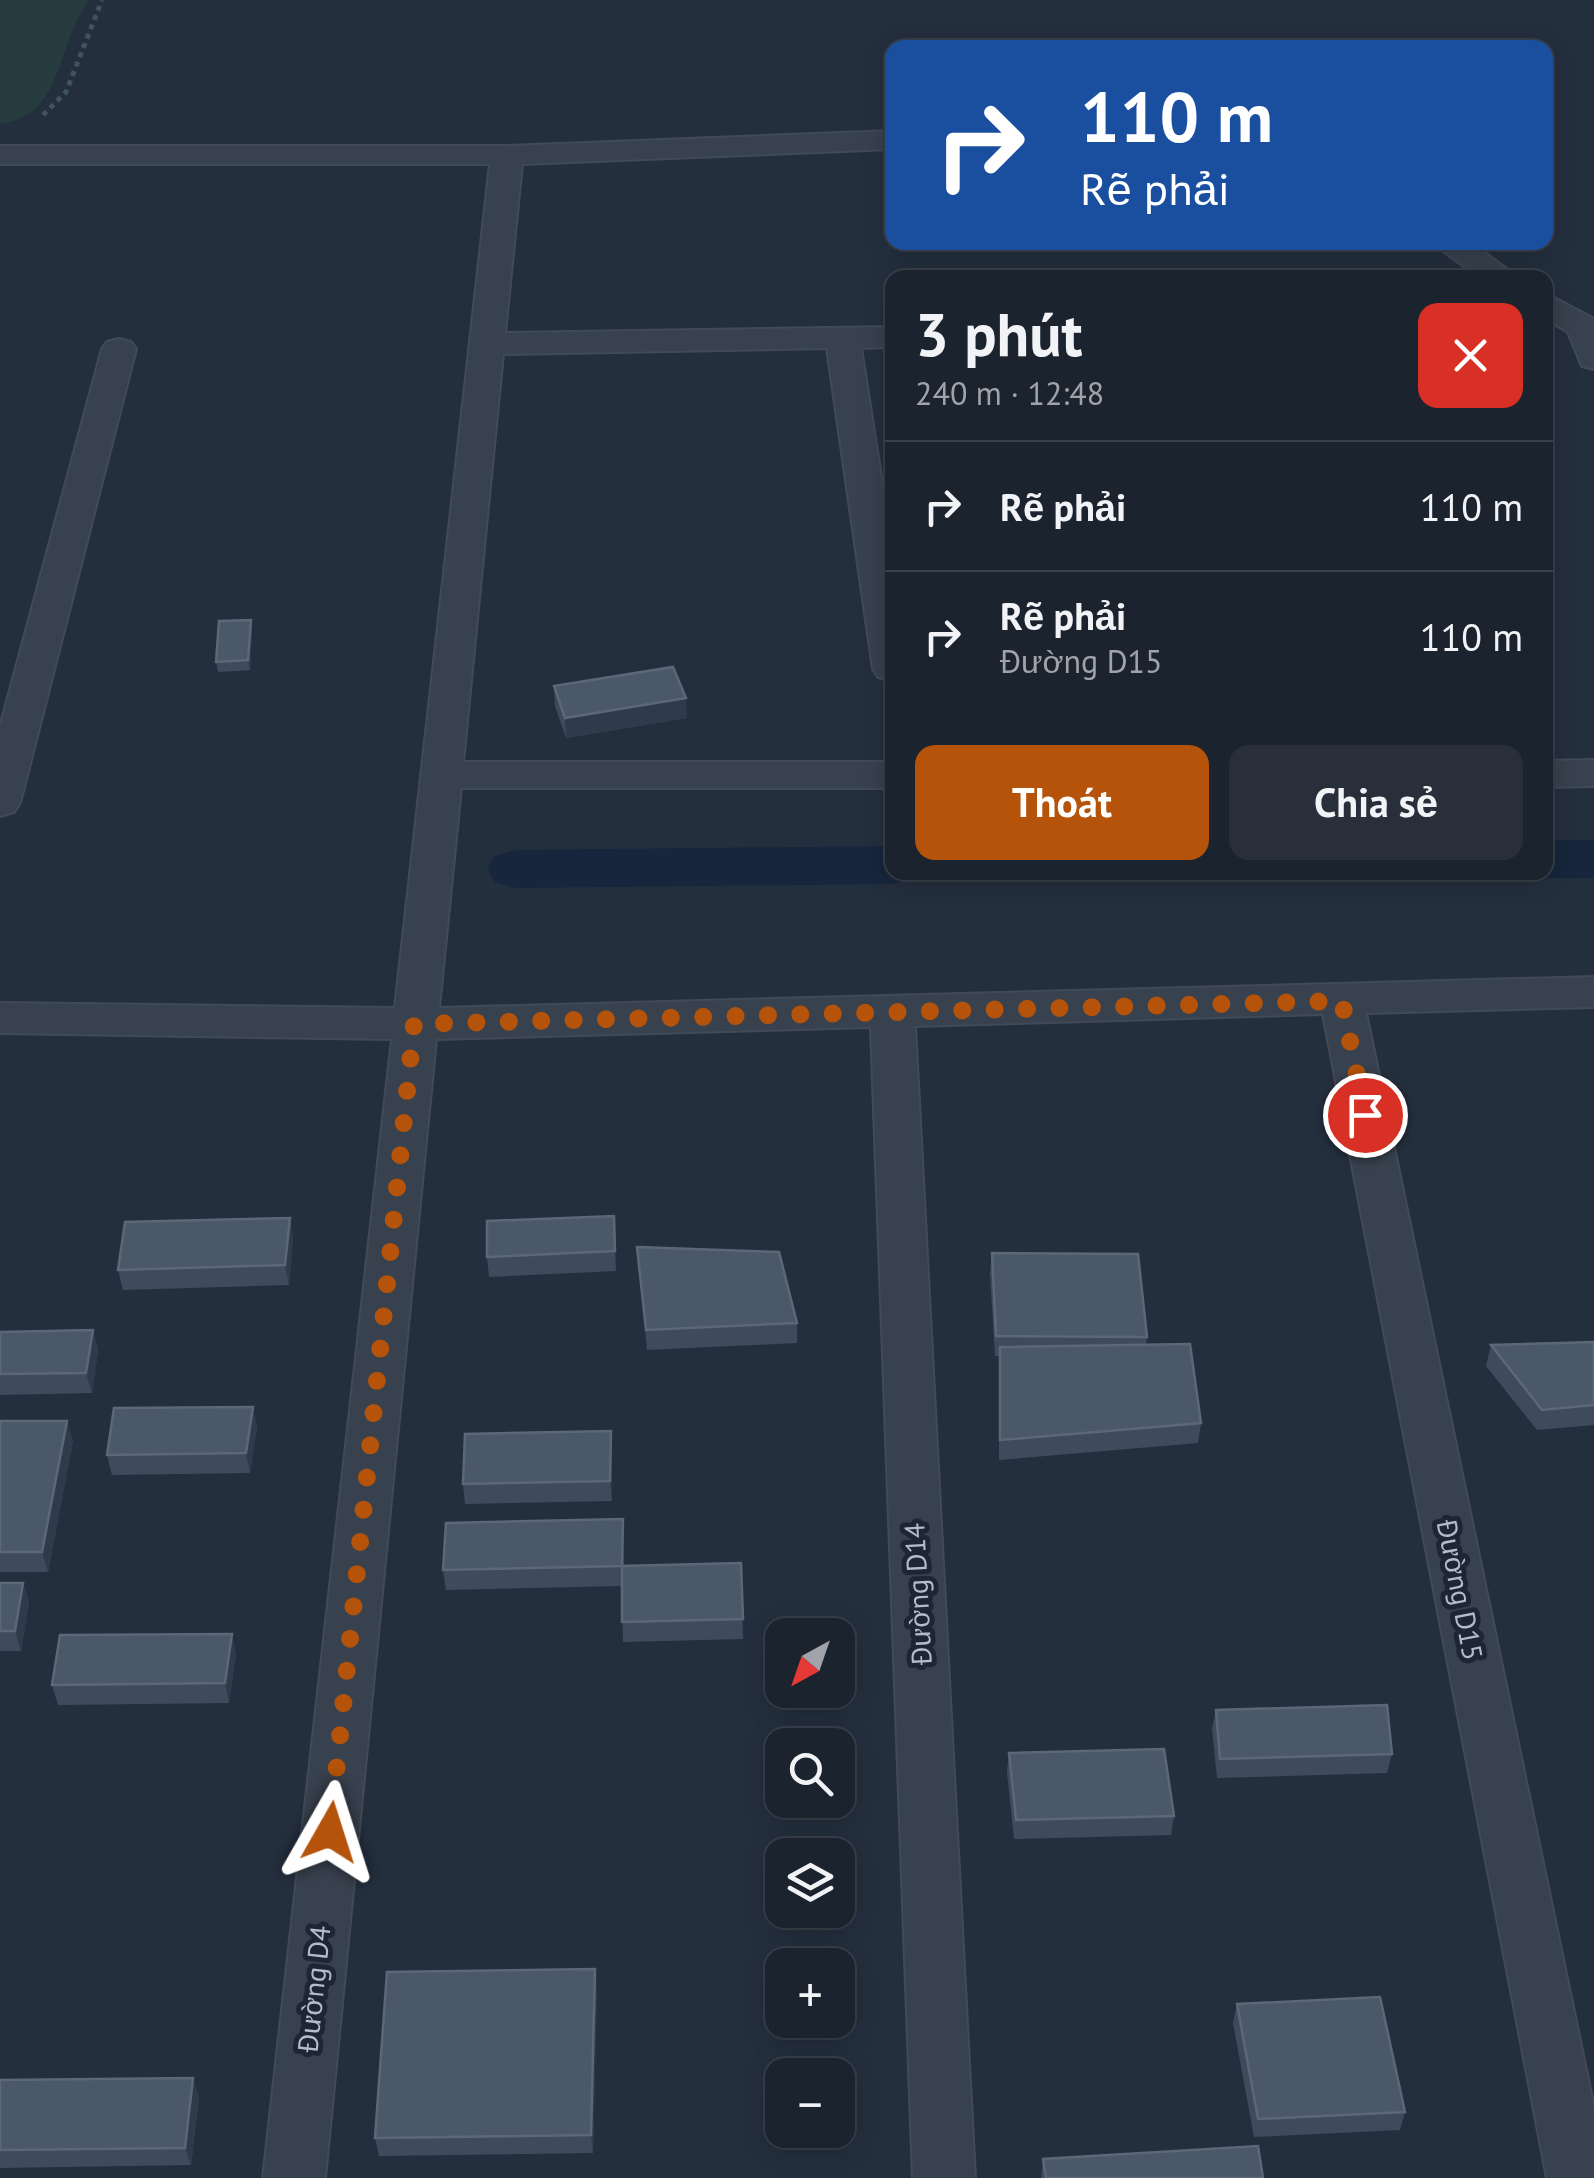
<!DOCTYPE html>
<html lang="vi">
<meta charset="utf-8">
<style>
:root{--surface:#1b232e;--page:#282f3a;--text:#f1f3f6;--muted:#a0a4aa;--line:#39404a;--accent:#b45309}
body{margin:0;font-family:"PT Sans",sans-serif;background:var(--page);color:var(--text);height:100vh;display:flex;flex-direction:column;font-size:38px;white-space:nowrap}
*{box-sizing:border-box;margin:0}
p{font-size:32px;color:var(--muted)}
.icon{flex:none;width:55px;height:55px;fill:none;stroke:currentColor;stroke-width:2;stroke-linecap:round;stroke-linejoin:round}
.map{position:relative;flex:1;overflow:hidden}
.drawer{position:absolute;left:885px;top:270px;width:668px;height:610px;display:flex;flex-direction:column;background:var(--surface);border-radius:20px;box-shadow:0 5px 25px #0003,0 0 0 2px var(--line)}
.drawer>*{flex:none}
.guide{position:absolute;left:885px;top:40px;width:668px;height:210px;border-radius:20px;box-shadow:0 5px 25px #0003,0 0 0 2px var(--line);background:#1a4fa0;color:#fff;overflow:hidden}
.needle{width:65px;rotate:220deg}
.fabs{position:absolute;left:765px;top:1618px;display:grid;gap:20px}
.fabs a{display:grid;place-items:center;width:90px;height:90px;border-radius:20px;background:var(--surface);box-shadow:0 5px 25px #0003,0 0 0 2px var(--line);font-size:50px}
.pin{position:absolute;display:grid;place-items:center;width:85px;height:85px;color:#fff;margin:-42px;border:5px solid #fff;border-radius:50%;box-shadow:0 2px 10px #0007}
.me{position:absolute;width:110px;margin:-55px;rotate:6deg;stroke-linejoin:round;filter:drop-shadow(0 0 8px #0008)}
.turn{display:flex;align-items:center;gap:35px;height:210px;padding:0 30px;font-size:45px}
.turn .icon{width:130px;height:130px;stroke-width:2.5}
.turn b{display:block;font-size:70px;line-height:85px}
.round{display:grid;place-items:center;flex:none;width:105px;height:105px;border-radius:20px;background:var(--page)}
.summary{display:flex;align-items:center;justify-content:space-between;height:170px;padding:0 30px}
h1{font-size:60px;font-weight:700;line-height:75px}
.primary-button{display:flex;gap:20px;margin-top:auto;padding:20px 30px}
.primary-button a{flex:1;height:115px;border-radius:20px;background:var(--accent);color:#fff;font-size:40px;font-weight:700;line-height:115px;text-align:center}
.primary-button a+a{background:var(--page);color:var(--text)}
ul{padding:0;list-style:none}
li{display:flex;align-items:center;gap:30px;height:130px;padding:0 30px;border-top:2px solid var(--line)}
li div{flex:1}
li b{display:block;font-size:38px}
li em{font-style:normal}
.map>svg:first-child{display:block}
.green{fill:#263c3f}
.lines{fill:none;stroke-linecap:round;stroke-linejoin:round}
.canal{fill:#17263c;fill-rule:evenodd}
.minor-casing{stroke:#414a57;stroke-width:4}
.path{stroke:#3f5557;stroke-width:5;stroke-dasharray:5 5;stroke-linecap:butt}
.minor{fill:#38414e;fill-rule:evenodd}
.wall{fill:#3f4b5c}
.shaded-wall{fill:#2f3b4b}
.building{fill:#4b5868;stroke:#5c6777;stroke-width:2.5}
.route{stroke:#b45309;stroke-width:18;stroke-dasharray:0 32.4}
.labels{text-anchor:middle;stroke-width:10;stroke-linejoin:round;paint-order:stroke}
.street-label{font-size:28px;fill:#b4bcc9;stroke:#1d2633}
</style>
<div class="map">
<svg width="1594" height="2178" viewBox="0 0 1594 2178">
<rect width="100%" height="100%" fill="#242f3e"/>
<path class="green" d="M0,0h90c-33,36 -25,119 -90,123z"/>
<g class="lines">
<g class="canal">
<path d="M1545,840h49v38h-49l-20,-6h20z"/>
<path d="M892,846v26h24l-4,6 -20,6 -376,4 -21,-6 -8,-13 8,-13 21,-6z"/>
</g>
<g class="minor-casing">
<g id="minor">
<path d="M892,131v18l-370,15 -17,169 387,-6v20l-31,1 31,199v134l-14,-4 -5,-8 -46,-321 -324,6 -40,408h429v26h-431l-22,220 1155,-31v30l-228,6 228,1095v70h-47l-224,-1164 -408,12 60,1152h-62l-42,-1151 -435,12 -111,1139h-62l129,-1139 -392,-6v-30l395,5 95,-844h-490v-18h507z"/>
<path d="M1431,242h39l49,36h-39z"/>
<path d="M1545,293l49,26v50l-12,-3 -14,-34 -23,-14z"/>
<path d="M119,339l12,3 5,7 -116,454 -6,9 -14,4v-89l102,-378 5,-7z"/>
<path d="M1594,760v26l-49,1v-26z"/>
</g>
</g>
<path class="path" d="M43,115l23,-23 36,-92"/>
<use href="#minor" class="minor"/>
</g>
<g class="wall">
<path d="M251,620l1,10 -2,40 -32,2 -2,-10z"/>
<path d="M554,686l133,32 -121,20 -11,-32z"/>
<path d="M614,1216l2,55 -127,6 -2,-20z"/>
<path d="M290,1218l3,20 -4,47 -166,5 -5,-20z"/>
<path d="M637,1247l160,76v20l-150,7z"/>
<path d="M992,1253l155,84 -1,8 55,78 -3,20 -199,17v-104h-4l-5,-83z"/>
<path d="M93,1330l5,20 -6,43 -92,2v-63z"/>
<path d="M1594,1342v83l-57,5 -51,-64 5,-21z"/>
<path d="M253,1407l4,20 -7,46 -138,2 -5,-20z"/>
<path d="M0,1421l73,20 -25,131h-48z"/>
<path d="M611,1431l1,70 -147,3 -2,-20z"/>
<path d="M623,1519l1,47 117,-3 2,76 -120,3 -1,-56 -176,4 -3,-20z"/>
<path d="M0,1583h23l6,19 -8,49h-21z"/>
<path d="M236,1653l-7,50 -171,2 -6,-20z"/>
<path d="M1216,1710l176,44 -5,19 -170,5 -5,-49z"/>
<path d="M1009,1753l165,63 -3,19 -157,4 -7,-67z"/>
<path d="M595,1969l2,19 -4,165 -214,3 -4,-18z"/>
<path d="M1237,2004l168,108 -5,18 -146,7 -21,-114z"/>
<path d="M0,2080l199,17 -8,68 -191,3z"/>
<path d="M1043,2159l220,19h-222z"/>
</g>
<g class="shaded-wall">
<path d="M251,620l1,10 -2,40 -2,-10z"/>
<path d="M686,698l1,20 -121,20 -1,-20z"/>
<path d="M290,1218l3,20 -4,47 -4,-20z"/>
<path d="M93,1330l5,20 -6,43 -6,-20z"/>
<path d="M253,1407l4,20 -7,46 -4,-20z"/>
<path d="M67,1421l6,20 -25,131 -6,-20z"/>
<path d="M611,1431l1,20v50l-2,-20z"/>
<path d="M23,1583l6,19 -8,49 -6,-20z"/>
<path d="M232,1634l4,19 -7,50 -4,-20z"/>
<path d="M595,1969l2,19 -4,165 -2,-18z"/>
<path d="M193,2078l6,19 -8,68 -6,-17z"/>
</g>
<g class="building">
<path d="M251,620l-3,40 -32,2 3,-41z"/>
<path d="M673,667l13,31 -121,20 -11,-32z"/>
<path d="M614,1216l1,35 -128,6v-36z"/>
<path d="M290,1218l-5,47 -167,5 7,-48z"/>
<path d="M637,1247l142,5 18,71 -151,7z"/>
<path d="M992,1253l146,1 9,83 -151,-1z"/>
<path d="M93,1330l-7,43 -86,1v-42z"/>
<path d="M1594,1342v63l-52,5 -51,-65z"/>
<path d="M1190,1344l11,79 -201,17v-93z"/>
<path d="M253,1407l-7,46 -139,2 7,-47z"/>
<path d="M0,1421h67l-25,131h-42z"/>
<path d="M611,1431l-1,50 -147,3 2,-50z"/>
<path d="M623,1519l-1,47 -179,4 3,-47z"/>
<path d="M741,1563l2,56 -121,3v-56z"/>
<path d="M0,1583h23l-8,48h-15z"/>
<path d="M232,1634l-7,49 -173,2 8,-50z"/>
<path d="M1387,1705l5,49 -172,5 -4,-49z"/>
<path d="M1164,1749l10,67 -158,4 -7,-67z"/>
<path d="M595,1969l-4,166 -216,3 12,-166z"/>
<path d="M1380,1997l25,115 -147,7 -21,-115z"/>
<path d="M193,2078l-8,70 -185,2v-70z"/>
<path d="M1258,2146l5,32h-217l-3,-19z"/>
</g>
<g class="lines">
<path class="route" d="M330,1832l84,-808 928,-23 23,114"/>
</g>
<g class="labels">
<g class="street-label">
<text transform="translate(1460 1590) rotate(79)" y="10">Đường D15</text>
<text transform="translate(918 1594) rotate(-93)" y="10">Đường D14</text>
<text transform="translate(314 1989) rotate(-84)" y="10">Đường D4</text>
</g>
</g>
</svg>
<div class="fabs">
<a><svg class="needle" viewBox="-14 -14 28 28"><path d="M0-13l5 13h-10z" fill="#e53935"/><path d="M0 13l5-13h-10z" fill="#a0a4aa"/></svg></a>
<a><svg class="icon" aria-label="search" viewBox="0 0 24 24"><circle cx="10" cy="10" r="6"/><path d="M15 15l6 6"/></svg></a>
<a><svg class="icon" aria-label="layers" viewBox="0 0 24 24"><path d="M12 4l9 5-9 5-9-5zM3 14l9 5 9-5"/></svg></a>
<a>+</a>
<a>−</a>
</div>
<div class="pin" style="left:1365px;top:1115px;background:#d93025"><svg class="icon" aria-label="arrive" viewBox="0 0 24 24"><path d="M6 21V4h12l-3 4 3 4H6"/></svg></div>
<svg class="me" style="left:330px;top:1832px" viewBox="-20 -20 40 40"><path d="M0-17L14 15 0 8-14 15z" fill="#b45309" stroke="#fff" stroke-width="4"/></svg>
<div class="guide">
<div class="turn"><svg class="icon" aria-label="right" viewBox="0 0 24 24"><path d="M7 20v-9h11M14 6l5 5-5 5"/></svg><div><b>110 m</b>Rẽ phải</div></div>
</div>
<section class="drawer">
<div class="summary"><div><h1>3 phút</h1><p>240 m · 12:48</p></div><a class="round" style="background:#d93025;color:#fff"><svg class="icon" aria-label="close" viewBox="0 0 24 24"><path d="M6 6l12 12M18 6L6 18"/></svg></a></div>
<ul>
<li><svg class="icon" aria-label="right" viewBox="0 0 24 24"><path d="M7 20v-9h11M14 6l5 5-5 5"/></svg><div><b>Rẽ phải</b></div><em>110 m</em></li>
<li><svg class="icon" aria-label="right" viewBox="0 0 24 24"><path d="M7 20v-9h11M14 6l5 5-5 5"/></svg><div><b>Rẽ phải</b><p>Đường D15</p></div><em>110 m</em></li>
</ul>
<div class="primary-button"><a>Thoát</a><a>Chia sẻ</a></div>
</section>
</div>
